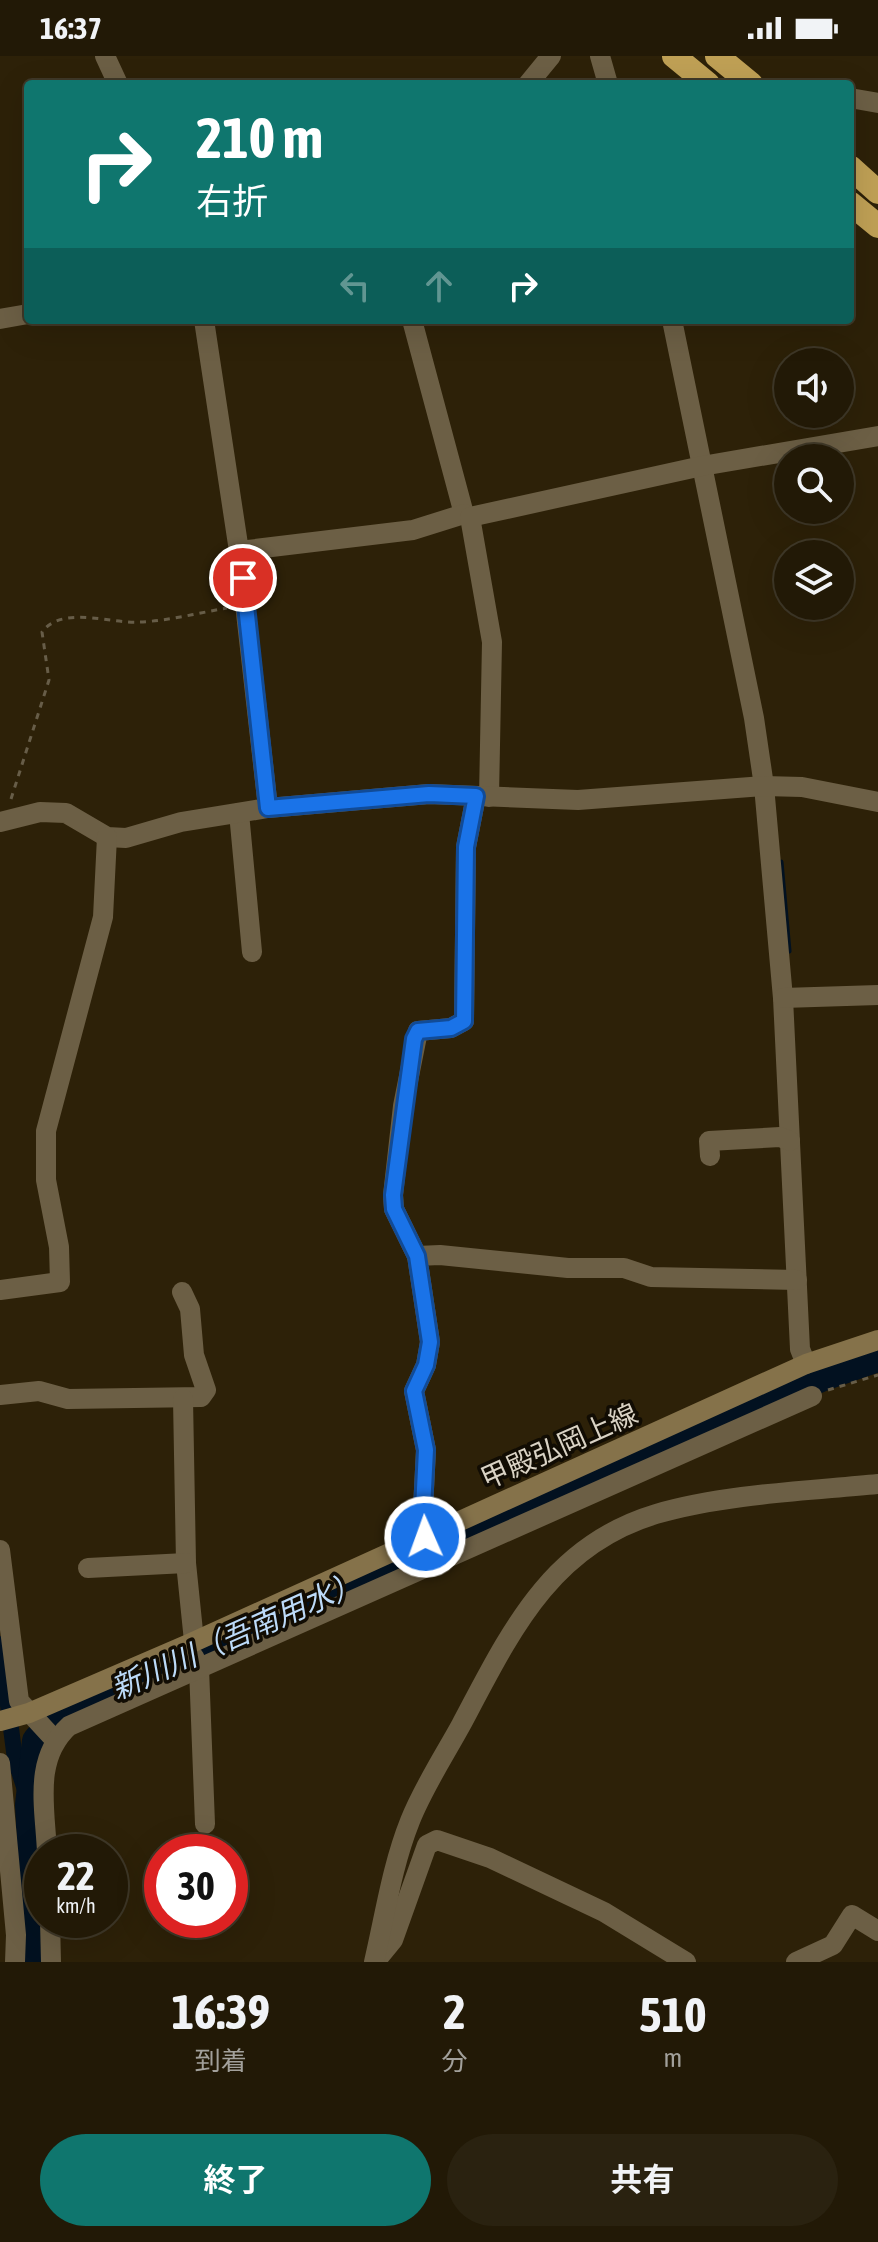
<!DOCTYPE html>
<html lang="ja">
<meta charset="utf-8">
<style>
:root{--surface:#221906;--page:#2a2210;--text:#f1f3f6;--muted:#a2a09b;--line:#3f3828;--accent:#0f766e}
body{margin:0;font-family:"Asap Condensed","Noto Sans JP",sans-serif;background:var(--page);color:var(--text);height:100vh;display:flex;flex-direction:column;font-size:30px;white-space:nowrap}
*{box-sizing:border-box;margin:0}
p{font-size:26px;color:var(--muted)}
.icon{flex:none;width:44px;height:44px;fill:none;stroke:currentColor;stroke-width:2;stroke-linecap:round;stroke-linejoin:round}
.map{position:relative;height:1906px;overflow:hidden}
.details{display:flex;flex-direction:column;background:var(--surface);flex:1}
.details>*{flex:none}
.guide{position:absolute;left:24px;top:24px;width:830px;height:244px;border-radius:8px;box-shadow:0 8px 32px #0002,0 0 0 2px var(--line);background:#0f766e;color:#fff;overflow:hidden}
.controls{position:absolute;left:774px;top:292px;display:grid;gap:16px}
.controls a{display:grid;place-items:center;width:80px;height:80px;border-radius:50%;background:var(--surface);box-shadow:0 8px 32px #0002,0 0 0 2px var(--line);font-size:40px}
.speed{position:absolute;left:24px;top:1778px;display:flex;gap:16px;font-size:40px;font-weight:700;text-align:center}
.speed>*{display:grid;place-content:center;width:104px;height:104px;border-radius:50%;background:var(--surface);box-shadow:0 8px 32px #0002,0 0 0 2px var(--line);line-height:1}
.speed small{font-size:20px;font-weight:400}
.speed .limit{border:12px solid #d22;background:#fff;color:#111}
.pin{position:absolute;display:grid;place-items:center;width:68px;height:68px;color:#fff;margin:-34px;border:4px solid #fff;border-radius:50%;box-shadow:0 2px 8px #0007}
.me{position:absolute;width:88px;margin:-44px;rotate:358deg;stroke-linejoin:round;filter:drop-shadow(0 0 6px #0008)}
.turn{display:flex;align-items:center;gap:28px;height:168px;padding:0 40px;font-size:36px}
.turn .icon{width:104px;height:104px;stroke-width:2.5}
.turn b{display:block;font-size:56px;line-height:68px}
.lanes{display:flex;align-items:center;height:76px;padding:0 40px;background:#0003;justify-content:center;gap:40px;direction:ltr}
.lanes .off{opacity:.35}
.eta{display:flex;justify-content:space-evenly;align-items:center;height:136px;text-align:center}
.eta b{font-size:48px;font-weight:700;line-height:56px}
.primary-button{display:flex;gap:16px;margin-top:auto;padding:16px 40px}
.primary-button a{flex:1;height:92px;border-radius:48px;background:var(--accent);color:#fff;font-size:32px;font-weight:700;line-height:92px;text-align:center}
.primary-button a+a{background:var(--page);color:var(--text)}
.status{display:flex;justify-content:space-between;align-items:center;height:56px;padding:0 40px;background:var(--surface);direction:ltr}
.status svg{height:22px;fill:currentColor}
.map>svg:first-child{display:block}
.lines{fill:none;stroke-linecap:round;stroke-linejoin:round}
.stream{stroke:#021120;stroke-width:5}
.canal{stroke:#021120;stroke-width:16}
.river{stroke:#021120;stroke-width:30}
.path{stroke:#675d48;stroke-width:3;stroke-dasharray:6 6;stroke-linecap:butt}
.street{stroke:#6c5f45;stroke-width:20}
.secondary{stroke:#85724a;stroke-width:20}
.highway{stroke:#bfa055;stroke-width:24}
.route-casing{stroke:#114b97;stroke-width:20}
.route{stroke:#1a73e8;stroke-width:14}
.labels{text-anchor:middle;stroke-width:7;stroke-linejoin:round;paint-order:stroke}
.street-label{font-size:28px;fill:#d9d2c4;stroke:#110c03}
.water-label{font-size:30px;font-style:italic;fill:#bcdaf8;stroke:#110c03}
</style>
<div class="status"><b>16:37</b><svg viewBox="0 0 49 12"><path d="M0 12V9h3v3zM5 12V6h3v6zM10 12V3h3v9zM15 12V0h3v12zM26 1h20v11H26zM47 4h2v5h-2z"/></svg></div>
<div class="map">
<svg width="878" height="1906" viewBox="0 0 878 1906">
<rect width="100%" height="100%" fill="#2d2108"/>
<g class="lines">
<g class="stream">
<path d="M781,806l8,89"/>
<path d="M822,1318l1,2"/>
</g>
<path class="canal" d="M0,1588l15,115 15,46"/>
<path class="river" d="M38,1906l-8,-157 7,-64 23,-27 574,-250 189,-88 55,-19"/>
<g class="path">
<path d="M11,743l38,-119 -7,-48c20,-27 69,-8 97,-10 29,-1 59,-9 88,-14"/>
<path d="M828,1334l50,-15"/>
</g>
<g class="street">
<path d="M105,0l13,28"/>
<path d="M600,0l8,28"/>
<path d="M528,28l23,-28"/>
<path d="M850,42l28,5"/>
<path d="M0,263l28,-5"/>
<path d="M204,264l35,231 29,257"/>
<path d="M412,264l52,194"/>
<path d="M672,264l82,398 10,68 19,212 17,351 6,15"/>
<path d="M239,495l174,-21 51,-16 6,3"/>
<path d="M489,741l3,-155 -22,-125 232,-51 176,-30"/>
<path d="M239,757l13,139"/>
<path d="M0,766l40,-10 26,1 41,24 19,1 55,-16 87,-14 161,-14 149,6 186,-14 38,1 76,15"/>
<path d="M783,942l95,-3"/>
<path d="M710,1100l-1,-15 71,-4 10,4"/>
<path d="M417,1200l-23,-47 -1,-14 10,-89 15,-75 33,-3 13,-7 2,-174 10,-51"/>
<path d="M0,1234l60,-8 -1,-35 -13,-67v-49l57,-214 4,-80"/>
<path d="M0,1339l39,-4 29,8 133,-2 5,-7 -12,-35 -4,-46 -8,-17"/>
<path d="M183,1343l3,164 8,78"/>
<path d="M425,1481l-3,-9 4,-78 -12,-59 12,-26 4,-23 -13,-86 23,-1 128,13h56l27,9 146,3"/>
<path d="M0,1494l19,151 35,38"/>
<path d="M88,1512l98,-5"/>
<path d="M194,1601l5,11 6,156"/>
<path d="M0,1707l16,172 -1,27"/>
<path d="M47,1796c-2,-45 -14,-93 22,-126l743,-330"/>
<path d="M50,1864l1,42"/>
<path d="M379,1901l14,-17 34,-95 10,-5 53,18 114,54 82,50"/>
<path d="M374,1906c11,-47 18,-96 36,-141 13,-33 34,-65 51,-96 48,-90 88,-179 195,-211 69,-20 151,-23 222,-30"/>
<path d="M796,1906l37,-17 19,-30 26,16"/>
</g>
<path class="secondary" d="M0,1665l29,-8 160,-69 617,-280 72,-24"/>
<g class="highway">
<path d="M674,0l34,28"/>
<path d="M717,0l34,28"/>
<path d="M850,111l28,25"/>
<path d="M850,147l28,23"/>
</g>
</g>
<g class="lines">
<g class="route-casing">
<path id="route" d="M243,522l25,230 161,-14 47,2 -10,51 -2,174 -13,7 -33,3 -4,8 -21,156 1,14 23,47 13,86 -4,23 -12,26 12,59 -4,78 3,9"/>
</g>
<use href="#route" class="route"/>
</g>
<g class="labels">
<g class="street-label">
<text transform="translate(559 1390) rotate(-24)" y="10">甲殿弘岡上線</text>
</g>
<g class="water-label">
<text transform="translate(236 1580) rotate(-24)" y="10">新川川（吾南用水）</text>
</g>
</g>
</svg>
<div class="controls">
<a><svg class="icon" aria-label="sound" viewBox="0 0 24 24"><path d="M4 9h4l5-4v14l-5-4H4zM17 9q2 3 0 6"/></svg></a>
<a><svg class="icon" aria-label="search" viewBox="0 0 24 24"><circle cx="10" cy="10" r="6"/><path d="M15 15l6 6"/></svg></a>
<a><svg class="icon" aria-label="layers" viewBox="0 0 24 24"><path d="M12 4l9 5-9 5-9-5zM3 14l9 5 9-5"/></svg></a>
</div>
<div class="speed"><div>22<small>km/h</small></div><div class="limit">30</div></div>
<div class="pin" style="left:243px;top:522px;background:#d93025"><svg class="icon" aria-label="arrive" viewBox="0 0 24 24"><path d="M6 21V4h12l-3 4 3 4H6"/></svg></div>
<svg class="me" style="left:425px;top:1481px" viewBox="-20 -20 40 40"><circle r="17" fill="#1a73e8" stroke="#fff" stroke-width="3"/><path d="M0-11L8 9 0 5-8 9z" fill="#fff"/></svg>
<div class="guide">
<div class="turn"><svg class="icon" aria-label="right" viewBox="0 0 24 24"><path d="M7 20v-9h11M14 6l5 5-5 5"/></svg><div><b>210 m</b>右折</div></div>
<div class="lanes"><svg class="icon off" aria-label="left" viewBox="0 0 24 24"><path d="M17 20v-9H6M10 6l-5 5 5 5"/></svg><svg class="icon off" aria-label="ahead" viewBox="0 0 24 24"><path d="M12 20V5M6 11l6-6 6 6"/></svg><svg class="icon" aria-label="right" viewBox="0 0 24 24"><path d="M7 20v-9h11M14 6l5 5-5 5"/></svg></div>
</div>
</div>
<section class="details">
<div class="eta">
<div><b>16:39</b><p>到着</p></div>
<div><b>2</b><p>分</p></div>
<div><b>510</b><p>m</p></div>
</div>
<div class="primary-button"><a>終了</a><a>共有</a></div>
</section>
